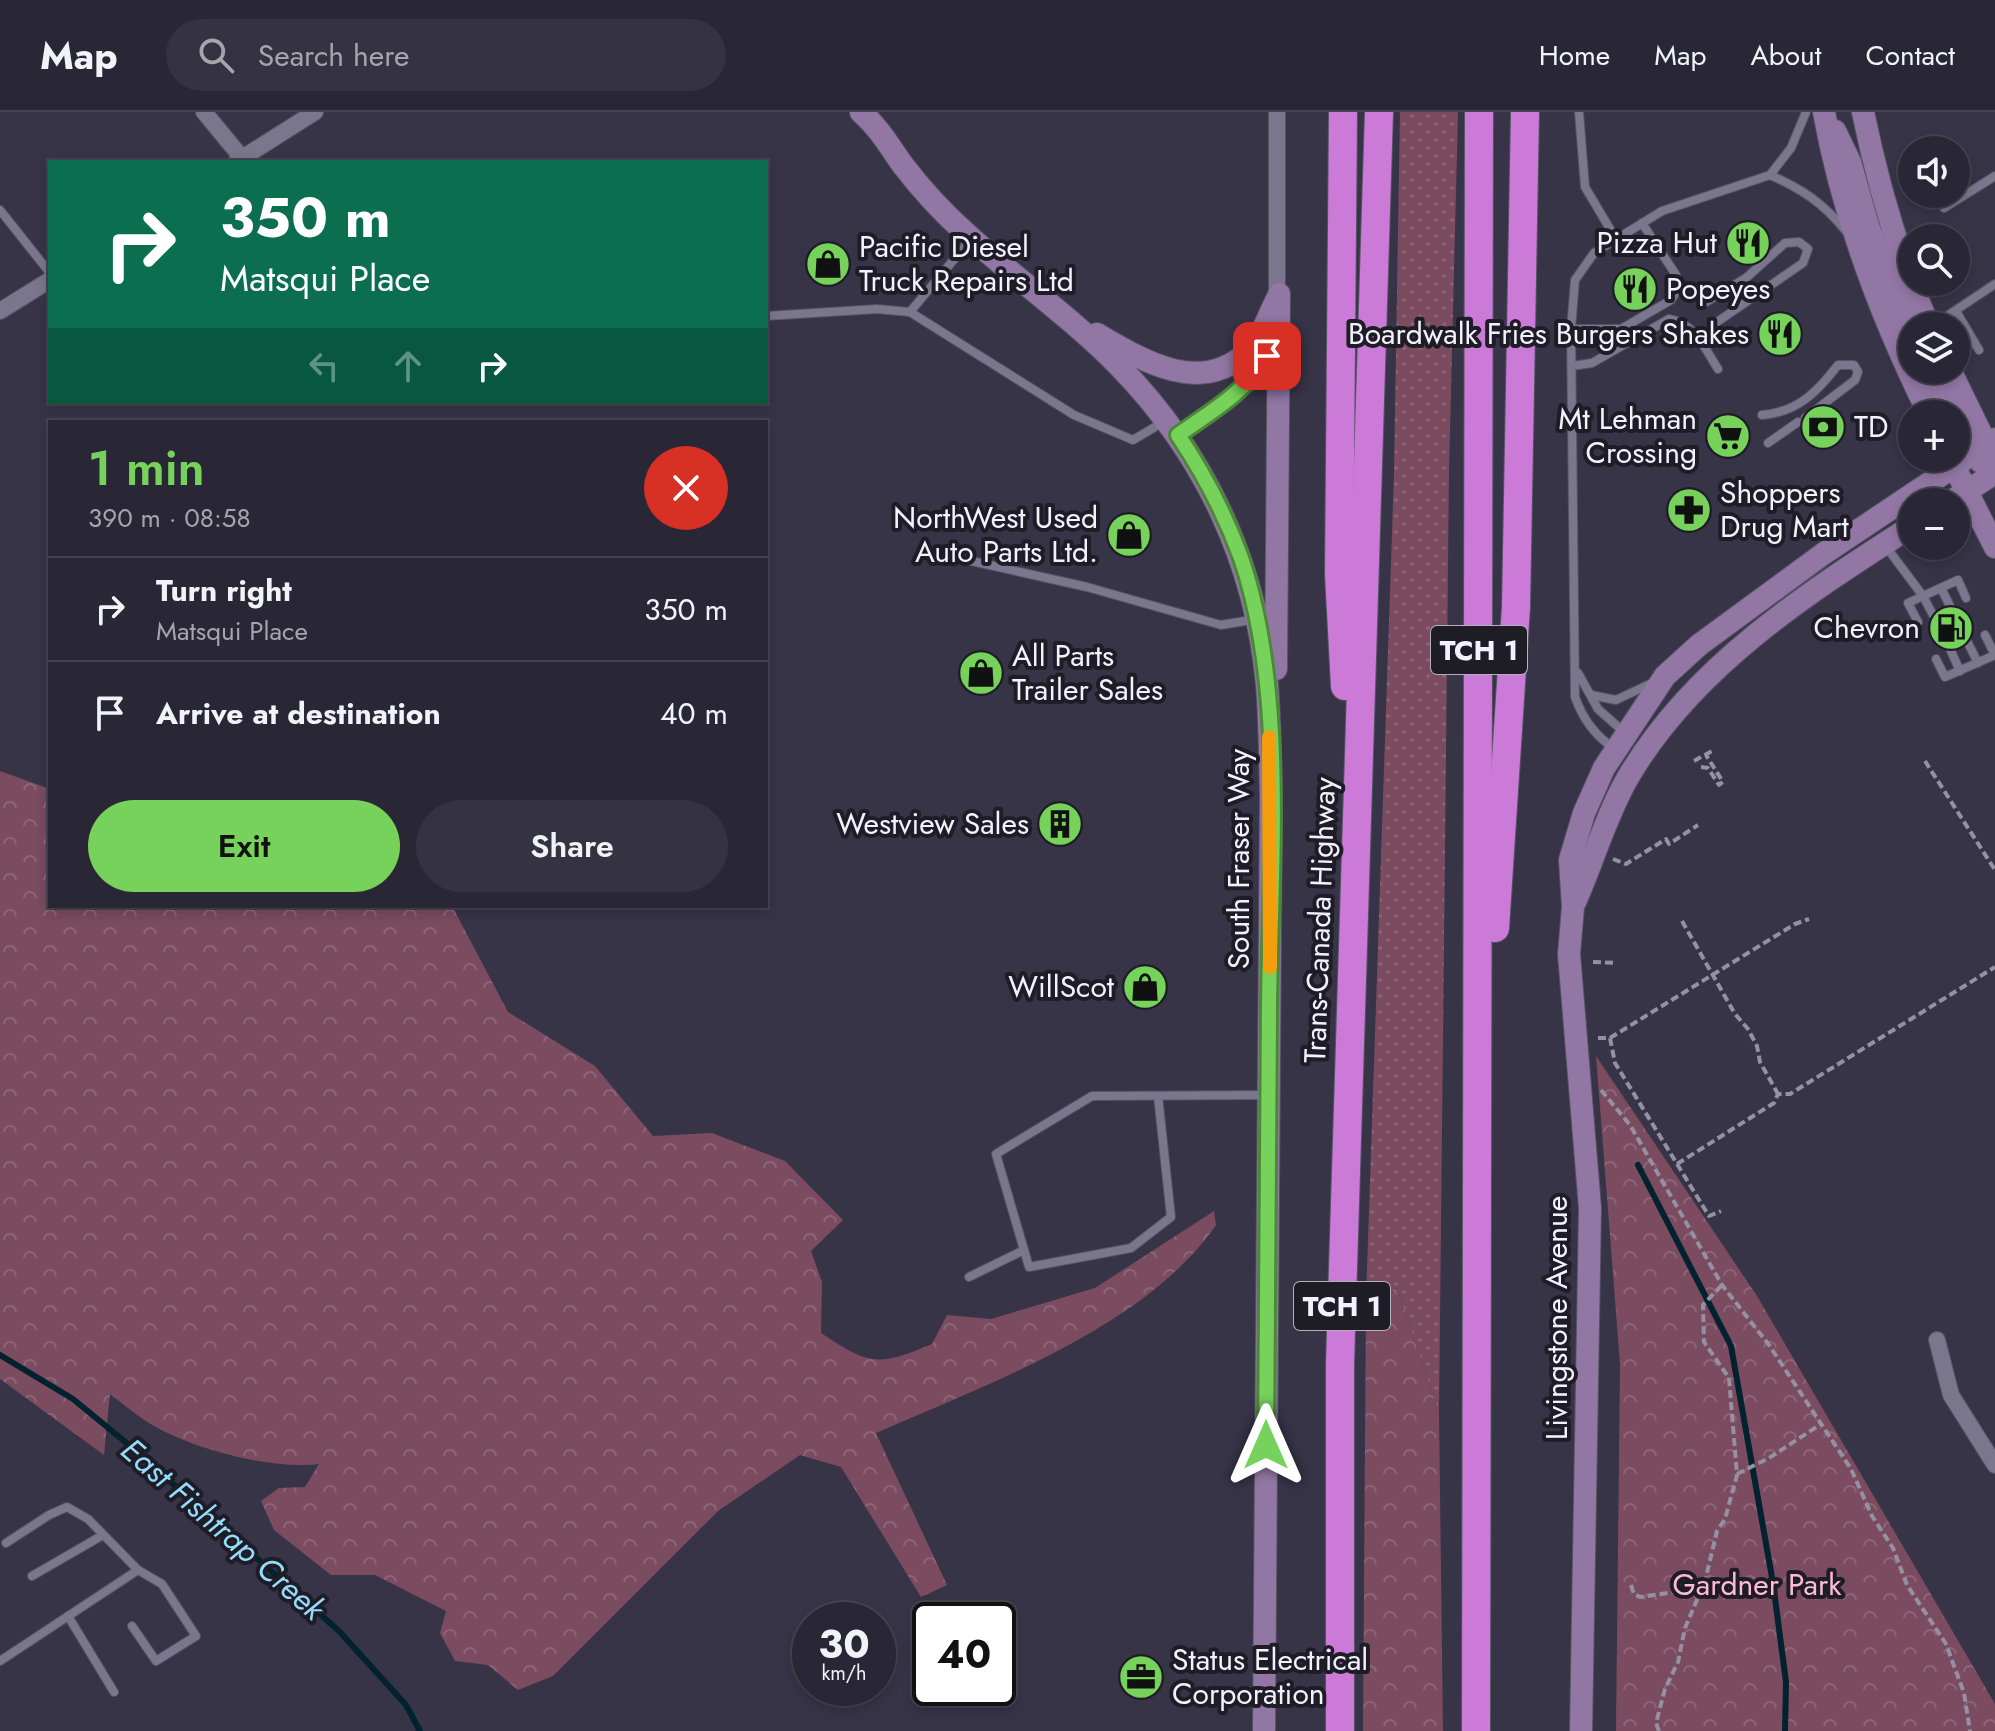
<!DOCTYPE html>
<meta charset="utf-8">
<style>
:root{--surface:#292736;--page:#353342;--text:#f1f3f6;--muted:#a5a5ad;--line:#454451;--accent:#76d25a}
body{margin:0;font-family:Jost,sans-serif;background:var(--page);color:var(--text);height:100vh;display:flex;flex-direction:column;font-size:30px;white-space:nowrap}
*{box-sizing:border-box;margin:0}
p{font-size:26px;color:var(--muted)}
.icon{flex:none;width:44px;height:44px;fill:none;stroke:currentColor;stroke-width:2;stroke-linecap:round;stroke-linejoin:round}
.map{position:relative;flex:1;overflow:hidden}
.drawer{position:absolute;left:48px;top:308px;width:720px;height:488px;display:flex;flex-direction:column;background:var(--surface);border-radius:0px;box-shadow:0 4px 12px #0003,0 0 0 2px var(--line)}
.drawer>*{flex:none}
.guide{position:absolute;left:48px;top:48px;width:720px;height:244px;border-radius:0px;box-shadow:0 4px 12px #0003,0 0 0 2px var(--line);background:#0b6e4f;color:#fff;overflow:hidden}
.controls{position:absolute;left:1898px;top:24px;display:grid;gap:16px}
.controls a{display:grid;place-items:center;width:72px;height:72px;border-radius:50%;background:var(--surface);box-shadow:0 4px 12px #0003,0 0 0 2px var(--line);font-size:40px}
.speed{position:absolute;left:792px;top:1490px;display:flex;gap:16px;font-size:40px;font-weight:700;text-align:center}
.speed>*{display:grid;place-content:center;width:104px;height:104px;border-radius:50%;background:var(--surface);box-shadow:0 4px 12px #0003,0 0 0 2px var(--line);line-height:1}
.speed small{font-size:20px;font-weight:400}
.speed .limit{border:4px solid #111;border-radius:12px;background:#fff;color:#111}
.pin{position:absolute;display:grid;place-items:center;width:68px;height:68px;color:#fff;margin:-34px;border-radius:16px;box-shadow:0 4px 12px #0006}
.me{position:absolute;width:88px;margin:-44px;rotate:0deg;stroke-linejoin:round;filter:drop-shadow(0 0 6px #0008)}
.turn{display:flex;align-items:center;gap:28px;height:168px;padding:0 40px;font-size:36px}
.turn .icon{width:104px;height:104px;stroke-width:2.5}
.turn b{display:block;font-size:56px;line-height:68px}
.lanes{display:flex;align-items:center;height:76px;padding:0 40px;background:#0003;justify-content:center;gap:40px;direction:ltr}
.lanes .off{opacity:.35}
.round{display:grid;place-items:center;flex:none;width:84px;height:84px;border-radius:42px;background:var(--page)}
.headline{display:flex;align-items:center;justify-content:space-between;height:136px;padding:0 40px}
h1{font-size:48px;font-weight:600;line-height:60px;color:var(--accent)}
.cta{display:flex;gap:16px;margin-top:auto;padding:16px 40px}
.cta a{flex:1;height:92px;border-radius:48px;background:var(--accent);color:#111;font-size:32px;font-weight:600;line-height:92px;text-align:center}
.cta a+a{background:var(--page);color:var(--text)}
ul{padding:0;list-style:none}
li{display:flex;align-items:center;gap:24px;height:104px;padding:0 40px;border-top:2px solid var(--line)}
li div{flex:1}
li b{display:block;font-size:30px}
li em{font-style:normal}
header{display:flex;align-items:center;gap:48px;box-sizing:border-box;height:112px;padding:0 40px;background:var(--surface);border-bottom:2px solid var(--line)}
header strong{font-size:38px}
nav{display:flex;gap:44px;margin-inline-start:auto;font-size:28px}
.search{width:560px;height:72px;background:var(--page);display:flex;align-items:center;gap:20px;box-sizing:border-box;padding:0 28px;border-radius:44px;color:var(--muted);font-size:30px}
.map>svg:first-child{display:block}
.grass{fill:url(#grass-dots)}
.forest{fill:url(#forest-crowns)}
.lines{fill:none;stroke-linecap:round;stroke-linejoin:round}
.stream{stroke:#022230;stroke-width:6}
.lane-casing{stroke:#555364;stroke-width:10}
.street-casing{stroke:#555364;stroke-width:18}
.secondary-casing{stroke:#555364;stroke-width:24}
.highway-casing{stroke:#555364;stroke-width:30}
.path{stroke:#9491a2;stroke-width:4;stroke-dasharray:8 4;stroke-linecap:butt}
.lane{stroke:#79768d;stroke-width:8}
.street{stroke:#79768d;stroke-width:16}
.secondary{stroke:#9277a4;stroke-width:22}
.highway{stroke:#cb7ad8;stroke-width:28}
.route-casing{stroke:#4d883a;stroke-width:20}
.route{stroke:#76d25a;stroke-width:14}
.slow{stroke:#f59e0b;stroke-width:14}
.labels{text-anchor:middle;stroke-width:8;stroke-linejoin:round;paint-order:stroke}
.shield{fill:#1e1d26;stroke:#b3b1be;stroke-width:2}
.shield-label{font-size:28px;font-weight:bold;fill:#f3f1ff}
.poi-label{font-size:30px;fill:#f3f1ff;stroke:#1e1d26;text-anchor:end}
.street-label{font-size:30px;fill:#f3f1ff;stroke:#1e1d26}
.park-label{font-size:30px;fill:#febbd7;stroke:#1e1d26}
.water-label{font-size:32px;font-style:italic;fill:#95dbfd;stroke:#1e1d26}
</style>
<header>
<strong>Map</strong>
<div class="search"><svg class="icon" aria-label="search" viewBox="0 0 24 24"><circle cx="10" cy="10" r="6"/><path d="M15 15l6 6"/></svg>Search here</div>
<nav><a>Home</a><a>Map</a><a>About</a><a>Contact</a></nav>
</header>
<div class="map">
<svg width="1995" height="1619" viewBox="0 0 1995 1619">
<defs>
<pattern id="grass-dots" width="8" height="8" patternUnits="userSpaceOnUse" patternTransform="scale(2)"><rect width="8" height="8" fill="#7b4b60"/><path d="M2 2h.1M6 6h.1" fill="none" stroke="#8e6578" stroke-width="1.8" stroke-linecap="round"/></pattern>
<pattern id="forest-crowns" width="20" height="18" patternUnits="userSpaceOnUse" patternTransform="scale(2)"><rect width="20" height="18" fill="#7b4b60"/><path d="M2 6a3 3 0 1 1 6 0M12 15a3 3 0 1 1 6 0" fill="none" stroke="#8e6578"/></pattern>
</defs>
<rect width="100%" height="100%" fill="#373448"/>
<path class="grass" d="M1400,0h58l-9,358 -10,943 -42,-125 -31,11 28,-825z"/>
<g class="forest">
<path d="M0,659l50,18v117h402l56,106 87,54 58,70 59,-3 73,28 58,59 -32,31 11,31 -1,51c48,32 57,34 111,11l15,-29 44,4 104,-31 119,-77 2,14c-70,102 -230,160 -340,208l71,152 -26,12 -80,-130 -41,-12 -82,56 -165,165 -35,14 -30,-25 -33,-4 -15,-28 6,-22 -71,-36h-44l-57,-45 -13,-29 18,-13 26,-1 14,-23c-46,6 -122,-14 -163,-37 -17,-9 -31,-22 -46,-33l-6,61 -104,-76z"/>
<path d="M1596,944l161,240 238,408v27h-379l4,-367z"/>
<path d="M1397,1176l42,125 4,318h-80l3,-432z"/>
</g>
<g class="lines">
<g class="stream">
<path d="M1638,1053l93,181 42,237 13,99 -1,49"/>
<path d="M0,1243l73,44 50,41 216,191 67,74 14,26"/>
</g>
<g class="lane-casing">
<g id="lane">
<path d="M1579,0l6,75 31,52"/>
<path d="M1770,63c32,14 53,28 75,55"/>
<path d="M1944,96l51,-32"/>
<path d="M0,98l50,63"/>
<path d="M971,127l-61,73 164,103 59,25 32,-19"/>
<path d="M1706,190l40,-24 39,-35 14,-1 9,7 -5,14 -86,59"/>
<path d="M1956,199l23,39"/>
<path d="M766,204l111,-7 33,3"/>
<path d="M1932,214l63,-42"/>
<path d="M1571,217h50l50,-29 7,-11 -2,-14 -34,-52"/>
<path d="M1572,254l20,-3 77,-44c26,4 36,30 49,50"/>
<path d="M1762,303c36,-3 55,-23 76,-50h16l4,7 -3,8 -50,38"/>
<path d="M1768,331l30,-21"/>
<path d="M1884,432l39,52 35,-16 8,18"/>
<path d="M967,448l120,27 134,38 36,-6"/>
<path d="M1941,476l9,18"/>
<path d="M1918,510l-10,-19 15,-7 10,19"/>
<path d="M1985,523l10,20"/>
<path d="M1968,531l10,20"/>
<path d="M1951,539l9,20"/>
<path d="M1936,547l9,18 50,-22"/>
<path d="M1578,561l20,36 27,24"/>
<path d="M1591,583l25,5 38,-18"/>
<path d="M1613,636c-19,-14 -30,-29 -38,-51l-4,-368 4,-49 19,-27 68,-42 108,-36 21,-27 15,-36"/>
<path d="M1158,984l13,121 -40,31 -102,19 -33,-113 96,-58 176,-1"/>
<path d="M969,1165l55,-27"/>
<path d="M32,1464l71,-41"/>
<path d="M68,1504l46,76"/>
<path d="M132,1514l24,35 40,-25 -34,-52 -24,-14"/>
<path d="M0,1549l138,-91 -50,-51 -21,-12 -18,8 -43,28"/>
</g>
</g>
<g class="street-casing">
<g id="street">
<path d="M204,0l38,46"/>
<path d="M236,50l79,-50"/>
<path d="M1277,192v-192"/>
<path d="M0,199l50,-31"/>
<path d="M1178,323c40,-28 83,-49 93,-100"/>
<path d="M1937,1228l14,55 44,70"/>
</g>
</g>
<g class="secondary-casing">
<g id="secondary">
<path d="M861,0c18,16 27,32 41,52 19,25 42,50 66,71 49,45 104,83 151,131 86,88 137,197 148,319 3,36 3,73 4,109l-7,937"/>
<path d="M1824,0c19,106 57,205 105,302"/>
<path d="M1863,0c15,73 36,146 66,214"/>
<path d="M1835,19l15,31 18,64 44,109"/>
<path d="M1097,222c45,26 102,62 149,19 15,-13 22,-37 31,-54"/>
<path d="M1929,258l22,44"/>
<path d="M1950,258l45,92"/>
<path d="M1956,311l25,39"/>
<path d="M1950,346l45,89"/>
<path d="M1950,390l45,-29"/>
<path d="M1276,557l3,-375"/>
<path d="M1575,790c18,-40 30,-84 52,-123 65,-112 179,-185 285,-253"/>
<path d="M1581,1619l9,-523 -21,-254 4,-47 -3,-47 14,-47 20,-45 61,-92 34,-31 124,-91 172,-115"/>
</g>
</g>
<g class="highway-casing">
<g id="highway">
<path d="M1343,0l-4,462 6,112"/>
<path d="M1495,816l21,-321 9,-495"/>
<path d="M1340,1619v-367l39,-1252"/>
<path d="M1476,1619l3,-1619"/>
</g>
</g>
<g class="path">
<path d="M1694,649l18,-10"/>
<path d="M1925,649l70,109"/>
<path d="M1701,655l7,1 11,17 4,-3 -17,-27"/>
<path d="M1613,747l13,5 40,-25 3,5 29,-19"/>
<path d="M1682,809l53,93 13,15 9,17 3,16 18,32"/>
<path d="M1593,850l23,1"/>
<path d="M1598,926h12l185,-114 14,-5"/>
<path d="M1610,926l5,25 94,153 12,-5"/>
<path d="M1601,978l29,35 92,160 47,60 82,124 21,47 21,32 14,37 39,59 18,49 6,38"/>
<path d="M1677,1052l97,-61 4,-9h12l205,-127"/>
<path d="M1737,1362l32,-16 52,-34"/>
<path d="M1631,1473l3,9 6,3 42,-6 17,2"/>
<path d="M1659,1619l-3,-8 9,-34 13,-27 7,-34 20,-47 12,-50 8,-12 12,-44 -8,-97 -25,-36 -1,-37 19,-20"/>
</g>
<use href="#lane" class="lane"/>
<use href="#street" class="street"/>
<use href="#secondary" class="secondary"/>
<use href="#highway" class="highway"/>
</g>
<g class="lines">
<g class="route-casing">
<path id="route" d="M1266,1333c1,-145 2,-291 3,-436 1,-141 18,-317 -28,-451 -16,-44 -37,-84 -63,-123 34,-24 68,-43 89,-79"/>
</g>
<use href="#route" class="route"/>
<path class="slow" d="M1269,625l1,230"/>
</g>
<defs>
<g id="restaurant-disc" transform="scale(2.3)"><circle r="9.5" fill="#76d25a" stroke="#1e1d26"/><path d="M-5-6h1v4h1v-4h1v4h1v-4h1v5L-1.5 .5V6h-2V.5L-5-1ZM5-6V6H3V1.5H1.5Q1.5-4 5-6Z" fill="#111"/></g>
<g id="shop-disc" transform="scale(2.3)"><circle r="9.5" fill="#76d25a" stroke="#1e1d26"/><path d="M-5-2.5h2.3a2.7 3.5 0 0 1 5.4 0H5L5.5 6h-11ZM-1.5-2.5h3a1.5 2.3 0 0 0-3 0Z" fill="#111"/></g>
<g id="bank-disc" transform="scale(2.3)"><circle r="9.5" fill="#76d25a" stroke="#1e1d26"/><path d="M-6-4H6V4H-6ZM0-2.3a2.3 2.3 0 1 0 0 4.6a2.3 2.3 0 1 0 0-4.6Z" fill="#111"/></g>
<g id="supermarket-disc" transform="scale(2.3)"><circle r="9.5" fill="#76d25a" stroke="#1e1d26"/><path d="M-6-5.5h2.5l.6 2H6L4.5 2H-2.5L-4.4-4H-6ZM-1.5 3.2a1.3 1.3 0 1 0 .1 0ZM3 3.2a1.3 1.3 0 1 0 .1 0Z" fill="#111"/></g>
<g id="pharmacy-disc" transform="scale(2.3)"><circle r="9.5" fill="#76d25a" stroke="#1e1d26"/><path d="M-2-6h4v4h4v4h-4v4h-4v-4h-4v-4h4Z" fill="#111"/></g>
<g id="fuel-disc" transform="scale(2.3)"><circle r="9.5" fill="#76d25a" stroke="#1e1d26"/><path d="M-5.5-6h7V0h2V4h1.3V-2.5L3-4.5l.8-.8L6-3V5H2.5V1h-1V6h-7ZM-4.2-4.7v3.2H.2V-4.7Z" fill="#111"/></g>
<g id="building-disc" transform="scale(2.3)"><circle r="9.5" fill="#76d25a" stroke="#1e1d26"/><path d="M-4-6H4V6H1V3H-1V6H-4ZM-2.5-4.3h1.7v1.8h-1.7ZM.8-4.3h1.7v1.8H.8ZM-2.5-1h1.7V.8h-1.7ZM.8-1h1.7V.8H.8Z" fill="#111"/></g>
<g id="office-disc" transform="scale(2.3)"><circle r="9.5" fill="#76d25a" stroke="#1e1d26"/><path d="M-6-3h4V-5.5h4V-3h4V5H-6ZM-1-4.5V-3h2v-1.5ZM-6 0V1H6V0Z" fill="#111"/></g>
</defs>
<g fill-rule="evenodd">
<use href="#restaurant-disc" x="1748" y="131"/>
<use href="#shop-disc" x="828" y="152"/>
<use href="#restaurant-disc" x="1635" y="177"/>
<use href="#restaurant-disc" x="1780" y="222"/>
<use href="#bank-disc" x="1823" y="315"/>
<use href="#supermarket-disc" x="1728" y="324"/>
<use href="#pharmacy-disc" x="1689" y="398"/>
<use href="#shop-disc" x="1129" y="423"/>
<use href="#fuel-disc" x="1951" y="516"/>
<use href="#shop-disc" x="981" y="561"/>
<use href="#building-disc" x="1060" y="712"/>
<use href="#shop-disc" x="1145" y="875"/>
<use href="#office-disc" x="1141" y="1565"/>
</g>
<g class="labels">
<g class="shield">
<rect x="1431" y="514" width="96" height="48" rx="6"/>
<rect x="1294" y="1170" width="96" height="48" rx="6"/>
</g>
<g class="shield-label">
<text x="1479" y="548">TCH 1</text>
<text x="1342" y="1204">TCH 1</text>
</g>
<g class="poi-label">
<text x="1717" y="141">Pizza Hut</text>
<text x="859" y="145" text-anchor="start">Pacific Diesel<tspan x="859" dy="34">Truck Repairs Ltd</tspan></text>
<text x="1666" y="187" text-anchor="start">Popeyes</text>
<text x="1749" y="232">Boardwalk Fries Burgers Shakes</text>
<text x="1697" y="317">Mt Lehman<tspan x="1697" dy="34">Crossing</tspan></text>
<text x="1854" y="325" text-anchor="start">TD</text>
<text x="1720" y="391" text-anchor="start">Shoppers<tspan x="1720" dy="34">Drug Mart</tspan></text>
<text x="1098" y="416">NorthWest Used<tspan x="1098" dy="34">Auto Parts Ltd.</tspan></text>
<text x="1920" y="526">Chevron</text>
<text x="1012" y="554" text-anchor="start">All Parts<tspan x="1012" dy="34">Trailer Sales</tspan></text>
<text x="1029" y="722">Westview Sales</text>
<text x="1114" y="885">WillScot</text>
<text x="1172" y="1558" text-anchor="start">Status Electrical<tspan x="1172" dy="34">Corporation</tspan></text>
</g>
<g class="street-label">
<text transform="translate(1239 747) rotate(-90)" y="10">South Fraser Way</text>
<text transform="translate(1320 808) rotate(-88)" y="10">Trans-Canada Highway</text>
<text transform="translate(1557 1206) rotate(-90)" y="10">Livingstone Avenue</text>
</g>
<g class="park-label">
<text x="1757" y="1483">Gardner Park</text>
</g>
<g class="water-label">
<text transform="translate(223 1417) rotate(41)" y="11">East Fishtrap Creek</text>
</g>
</g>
</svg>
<div class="controls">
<a><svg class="icon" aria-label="sound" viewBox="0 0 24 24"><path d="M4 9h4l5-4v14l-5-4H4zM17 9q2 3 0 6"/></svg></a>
<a><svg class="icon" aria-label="search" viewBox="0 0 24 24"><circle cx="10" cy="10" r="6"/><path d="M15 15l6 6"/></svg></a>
<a><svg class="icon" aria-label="layers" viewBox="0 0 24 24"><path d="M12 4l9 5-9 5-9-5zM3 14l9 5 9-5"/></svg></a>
<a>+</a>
<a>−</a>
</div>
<div class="speed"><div>30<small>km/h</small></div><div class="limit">40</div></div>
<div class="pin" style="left:1267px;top:244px;background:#d93025"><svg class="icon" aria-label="arrive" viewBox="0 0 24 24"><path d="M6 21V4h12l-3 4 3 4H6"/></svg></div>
<svg class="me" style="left:1266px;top:1333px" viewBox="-20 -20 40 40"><path d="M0-17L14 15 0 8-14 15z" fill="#76d25a" stroke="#fff" stroke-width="4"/></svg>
<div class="guide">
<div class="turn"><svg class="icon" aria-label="right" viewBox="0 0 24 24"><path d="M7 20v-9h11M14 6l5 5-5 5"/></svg><div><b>350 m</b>Matsqui Place</div></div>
<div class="lanes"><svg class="icon off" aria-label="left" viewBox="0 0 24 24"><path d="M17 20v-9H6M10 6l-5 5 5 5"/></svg><svg class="icon off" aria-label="ahead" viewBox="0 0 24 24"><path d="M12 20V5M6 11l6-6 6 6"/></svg><svg class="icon" aria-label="right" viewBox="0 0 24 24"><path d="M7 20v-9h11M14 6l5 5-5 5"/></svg></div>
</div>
<section class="drawer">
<div class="headline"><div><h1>1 min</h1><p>390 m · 08:58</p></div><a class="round" style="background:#d93025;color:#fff"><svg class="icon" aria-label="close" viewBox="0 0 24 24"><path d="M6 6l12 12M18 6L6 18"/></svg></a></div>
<ul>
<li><svg class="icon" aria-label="right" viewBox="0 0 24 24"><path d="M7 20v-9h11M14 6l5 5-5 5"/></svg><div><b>Turn right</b><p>Matsqui Place</p></div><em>350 m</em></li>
<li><svg class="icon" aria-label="arrive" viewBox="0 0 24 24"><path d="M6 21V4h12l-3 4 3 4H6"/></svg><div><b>Arrive at destination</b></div><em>40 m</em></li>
</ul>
<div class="cta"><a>Exit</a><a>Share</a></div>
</section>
</div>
